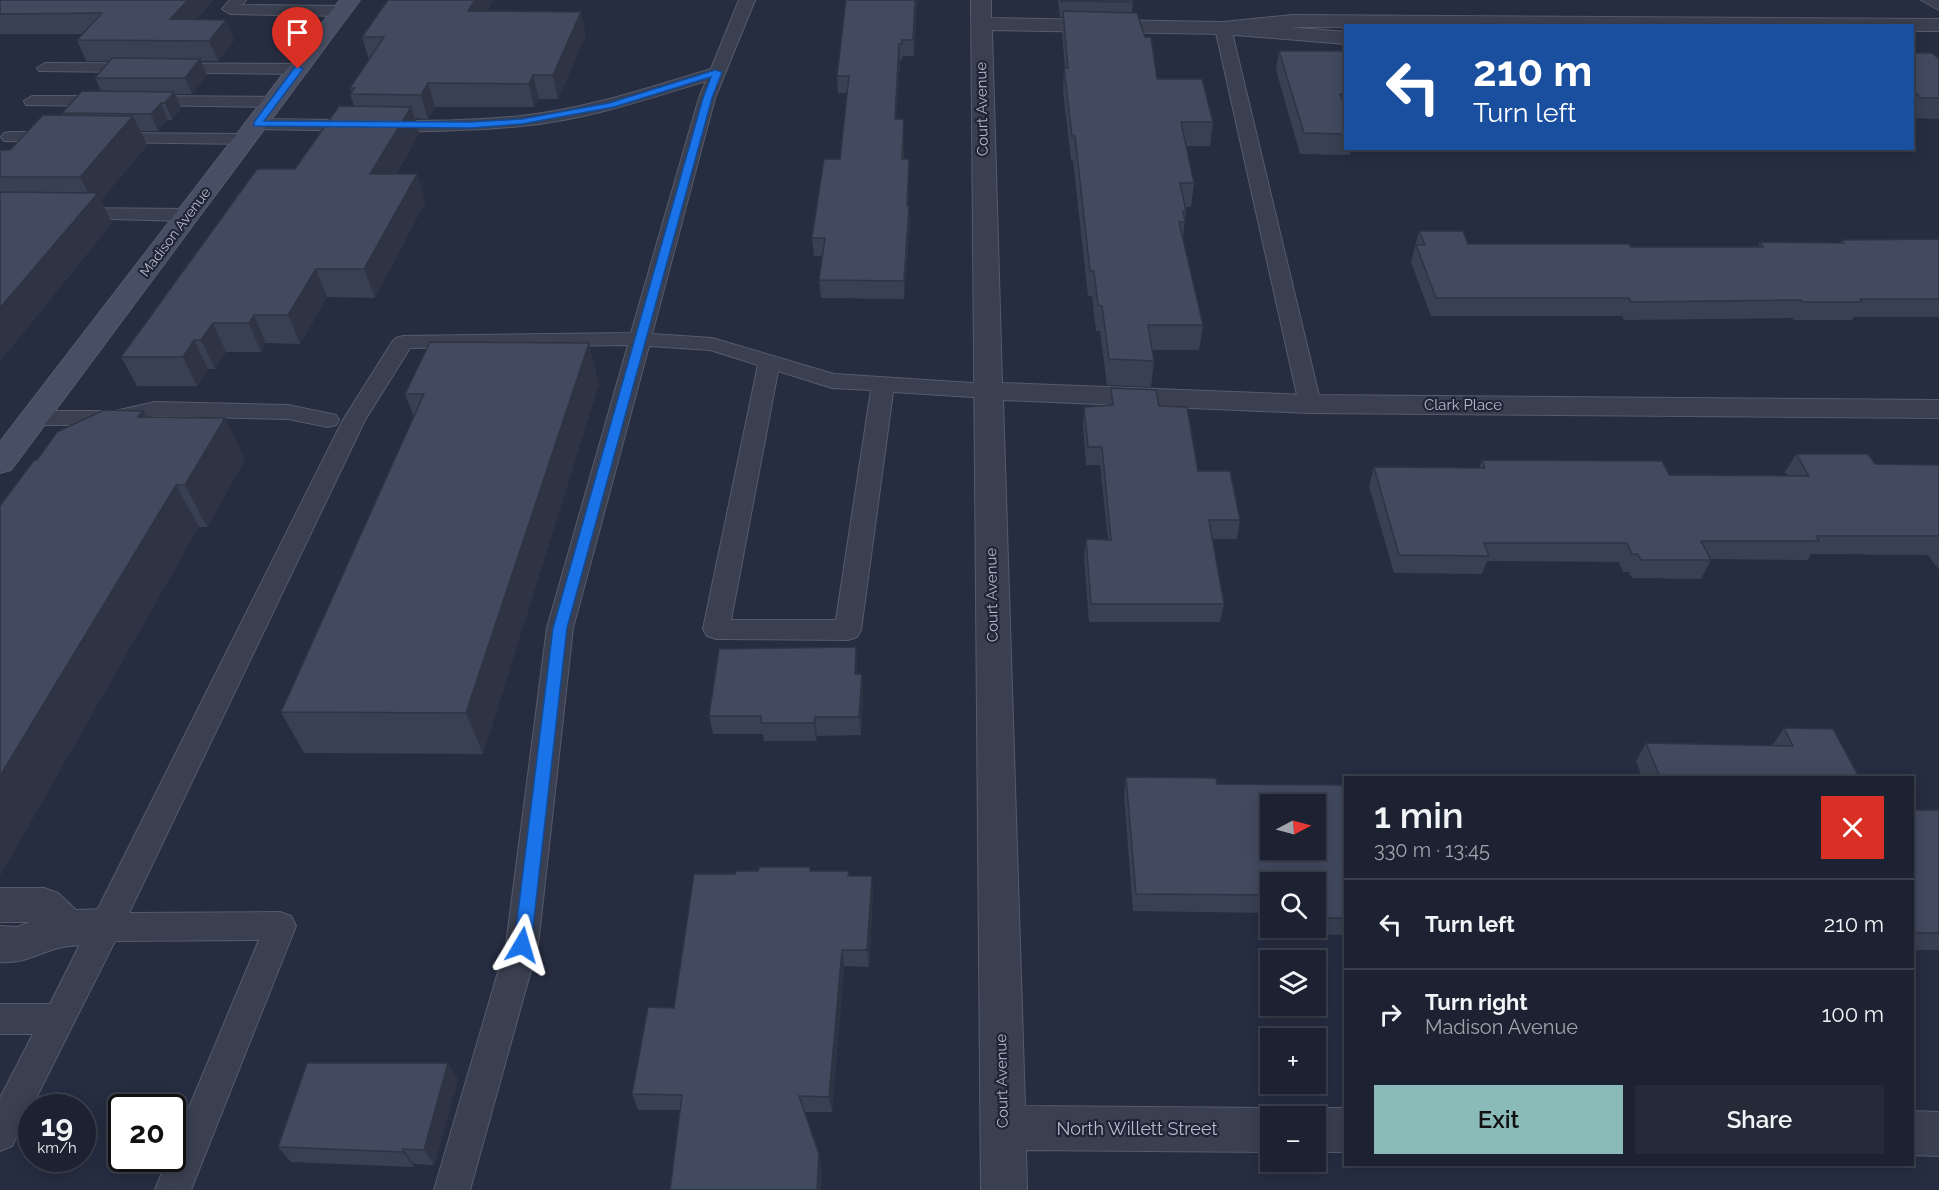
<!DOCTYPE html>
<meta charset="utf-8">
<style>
:root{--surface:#1c2231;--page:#252a39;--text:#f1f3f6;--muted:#a0a4ab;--line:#3a3f4d;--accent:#8bbbb9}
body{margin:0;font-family:Raleway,sans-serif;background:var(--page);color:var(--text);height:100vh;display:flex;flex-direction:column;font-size:22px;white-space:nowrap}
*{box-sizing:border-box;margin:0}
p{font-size:20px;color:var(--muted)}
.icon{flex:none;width:33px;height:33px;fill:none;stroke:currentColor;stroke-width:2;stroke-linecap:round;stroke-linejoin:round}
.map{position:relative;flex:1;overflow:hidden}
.sheet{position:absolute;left:1344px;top:776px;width:570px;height:390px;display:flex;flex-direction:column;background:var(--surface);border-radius:0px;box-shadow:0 3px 15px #0003,0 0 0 2px var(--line)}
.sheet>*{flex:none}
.guide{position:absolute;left:1344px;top:24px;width:570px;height:126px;border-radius:0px;box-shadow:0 3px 15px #0003,0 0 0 2px var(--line);background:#1a4fa0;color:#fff;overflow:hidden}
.needle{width:39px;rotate:84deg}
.buttons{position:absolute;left:1260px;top:794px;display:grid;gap:12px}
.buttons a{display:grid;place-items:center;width:66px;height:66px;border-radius:0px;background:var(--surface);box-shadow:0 3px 15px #0003,0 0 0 2px var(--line);font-size:30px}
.speed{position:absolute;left:18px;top:1094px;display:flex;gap:12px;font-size:30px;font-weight:700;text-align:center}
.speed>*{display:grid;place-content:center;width:78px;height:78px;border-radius:50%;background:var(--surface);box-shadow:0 3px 15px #0003,0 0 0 2px var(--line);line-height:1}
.speed small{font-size:15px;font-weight:400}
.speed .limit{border:3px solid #111;border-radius:9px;background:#fff;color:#111}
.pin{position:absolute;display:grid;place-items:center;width:51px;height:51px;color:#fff;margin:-62px -26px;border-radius:50% 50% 50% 0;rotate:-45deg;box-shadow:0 0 6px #0007}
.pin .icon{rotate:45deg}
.me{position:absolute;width:66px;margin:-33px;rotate:7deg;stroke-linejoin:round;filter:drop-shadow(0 0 4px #0008)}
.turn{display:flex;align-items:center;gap:21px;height:126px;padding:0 30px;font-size:27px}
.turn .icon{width:78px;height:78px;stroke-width:2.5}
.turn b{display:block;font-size:42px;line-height:51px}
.round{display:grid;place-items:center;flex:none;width:63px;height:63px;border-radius:0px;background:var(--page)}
.summary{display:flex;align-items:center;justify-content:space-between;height:102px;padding:0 30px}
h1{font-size:36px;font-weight:600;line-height:45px}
.action{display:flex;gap:12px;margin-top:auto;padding:12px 30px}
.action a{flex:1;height:69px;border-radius:0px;background:var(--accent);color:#111;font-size:24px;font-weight:600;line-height:69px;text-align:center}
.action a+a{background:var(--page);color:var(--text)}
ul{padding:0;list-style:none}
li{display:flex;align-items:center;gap:18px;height:90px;padding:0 30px;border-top:2px solid var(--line)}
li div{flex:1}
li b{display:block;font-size:22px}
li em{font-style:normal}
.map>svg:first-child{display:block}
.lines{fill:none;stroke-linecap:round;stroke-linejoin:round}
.lane-casing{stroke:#555b6b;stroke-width:2}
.street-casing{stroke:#555b6b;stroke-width:2}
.secondary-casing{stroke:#555b6b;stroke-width:2}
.lane{fill:#3a4050;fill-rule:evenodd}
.street{fill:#3a4050;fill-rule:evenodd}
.secondary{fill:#484e63;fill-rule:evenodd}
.wall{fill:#394053}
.shaded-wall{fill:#2e3443}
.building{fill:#424a60;stroke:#2e3443;stroke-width:1.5;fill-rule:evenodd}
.route{fill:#1a73e8;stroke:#114b97;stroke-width:1.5}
.labels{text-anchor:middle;stroke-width:4.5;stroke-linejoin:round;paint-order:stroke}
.far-street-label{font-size:14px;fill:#b6bbcb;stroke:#1f2536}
.street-label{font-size:15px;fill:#b6bbcb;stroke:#1f2536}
.near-street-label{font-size:18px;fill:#b6bbcb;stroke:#1f2536}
</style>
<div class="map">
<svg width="1939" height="1190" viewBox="0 0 1939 1190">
<rect width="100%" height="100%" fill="#262d41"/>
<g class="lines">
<g class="lane-casing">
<g id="lane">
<path d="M230,0h16l-4,5 99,1 8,5 -8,5 -111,-2 -8,-5z"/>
<path d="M739,0h16l-40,98 -63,236 60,4 122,36 154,10 8,2 3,5 -3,5 -8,2 -95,-6 -32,238 -4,7 -9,3 -132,-1 -9,-3 -4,-7 55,-264 -48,-15 -61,-4 -76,282 -35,317 -68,245h-36l72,-245 41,-317 81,-283 -218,3 -45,72 -236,493 151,-1 11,4 5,10 -105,264h-36l13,-32h4v-10l87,-208 -144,1 -103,205 -12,5v-53l33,-64h-33v-30h50l293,-584 49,-78 4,-4 7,-2 228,-3 68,-235 7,-17c-61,19 -122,39 -185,45 -87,9 -177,4 -264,3l-6,-1 -3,-4 3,-4 6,-1c87,0 177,6 264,-3 65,-7 127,-28 190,-47zM778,371l54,17 39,2 -35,230h-105z"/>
<path d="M1921,0h18v10z"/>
<path d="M1223,23l8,5 90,376 -3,5 -8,2 -8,-2 -3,-5 -84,-376z"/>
<path d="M45,63l253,1 8,5 -8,5 -259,-3 -2,-3z"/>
<path d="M32,96h75l8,5 -8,5 -81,-1 -2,-4z"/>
<path d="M144,96l129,1 8,5 -8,5 -135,-2 -2,-4z"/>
<path d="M10,132h48l6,1 3,4 -3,4 -6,1 -54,-1 -3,-4 3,-4z"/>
<path d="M109,133l136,1 6,1 3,4 -3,4 -6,1 -142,-2 -3,-4 3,-4z"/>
<path d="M75,208l113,1 7,2 2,4 -2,4 -7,2 -120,-3 -2,-4 2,-4z"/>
<path d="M155,402l133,3 48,10 3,5 -3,5 -8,2 -40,-8 -133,-3 -40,9h-81l-8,-2 -3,-5 3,-5 8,-2h81z"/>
</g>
</g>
<g class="street-casing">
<g id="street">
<path d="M971,0h20v18l232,4 70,-7 646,4v12h-27v-5l-623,1 57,5v12l-123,-10 -231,-4 10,353 308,12 629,5v18l-629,-5 -307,-13 22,706 245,2 17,8h-17v36l-244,-2 1,40h-46z"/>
<path d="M0,888h44l14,5 18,17 30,-1 14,5 6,13 -6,13c-17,6 -33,4 -51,6 -26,3 -40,18 -69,16v-36l17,1 13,-5h-30z"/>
<path d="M1316,1108h30v44h-30v-36h-17z"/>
<path d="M1912,1111l27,1v44l-27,-1z"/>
</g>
</g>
<g class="secondary-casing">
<path id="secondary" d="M340,0h20l-349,470 -11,3v-31z"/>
</g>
<use href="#lane" class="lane"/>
<use href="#street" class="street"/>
<use href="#secondary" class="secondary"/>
</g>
<g class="wall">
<path d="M0,0h214l-18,19 38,21 -16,21h-17l6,14 -15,19h-17l6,14 -9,12h-4l-10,11h-18l7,14 -46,55 11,23 -112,138v-211h10l53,-35 -1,-2 39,-22 -6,-13 15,-17h-24l-9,-21 6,-6h-83z"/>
<path d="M388,0h105l-6,11 99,24 -28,64h-19l-5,8h-99l-7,12 -13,-1 4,15 -23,41h21l8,28 -50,96 -48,-1 -27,47 -34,-1 -5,9h-35l-11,17h-7l-11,17h-60l-16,-29 233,-251 -4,-12 2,-2 -2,-4 19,-28 -7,-23z"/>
<path d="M917,0l-3,56h-11l-1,4h-2l-4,59 8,17v23l5,17 -1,30 2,18 -6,75 -83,-1 -2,-18 4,-24h-9l-2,-18 28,-79 7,-66h-9l-1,-17z"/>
<path d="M1058,0h75l-1,12 25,67 56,43 -3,24h-24l8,37 -3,24h-6l1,4 -3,27 20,87 -4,25h-47l2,11 -3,26 -44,-2 -7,-54h-4l-4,-35h-4l-15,-136h-2l-8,-69 1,-23h1l-3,-35 1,-16h-3z"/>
<path d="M1279,51h67v97h5l-1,7 -50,-1 -24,-84z"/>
<path d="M1912,53l27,6v60l-27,-1z"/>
<path d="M1419,231l49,13 163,3h127l2,-5 80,1 2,-3 97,-1v78h-85l-2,3h-58l-2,-2 -168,2 -2,-4h-191l-20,-54z"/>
<path d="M599,384l-116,370 -179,-1 -23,-41 133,-295 -9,-23z"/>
<path d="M1111,388l48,18 39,65 42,49 -3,19h-24l11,65 -4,18h-131l-5,-64 2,-19h22l-8,-74h-14l-3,-40 1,-18 25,-2z"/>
<path d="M143,411l3,6 99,42 -38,68h-8l-162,-67z"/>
<path d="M1796,454l79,10 64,1v105l-11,-15 -117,-1 -3,6 -97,-1v1l-10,19 -69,-1 -3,-6h-6l-4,-10 -132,-1 -5,13 -88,-1 -25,-87 5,-19 105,1 3,-8 187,15 119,1 -3,-4z"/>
<path d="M856,647l1,27 6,18 -2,43 -44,1 -1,5h-52l-1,-7h-50l-4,-18z"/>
<path d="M1784,728l75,49h-217l-6,-16 10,-18 126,3z"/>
<path d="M1126,777l91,7 129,1v150l-60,-1 -1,-7h31v-45h-46v31l-137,-2 -9,-116z"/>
<path d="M1912,808l2,2h25v140h-27z"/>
<path d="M811,871h38v5l24,17 -4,74 -25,-1 -12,146h-28l18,57 -1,21h-151l10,-80h-42l-6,-16 42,-86 61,-134z"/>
<path d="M458,1079l-24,86 -20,-1v3l-123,-5 -13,-15z"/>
</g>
<g class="shaded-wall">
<path d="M188,0h26l-35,39 -9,-20z"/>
<path d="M475,0h18l-19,34 -6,-23z"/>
<path d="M915,0h2l-3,56 -1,-16z"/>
<path d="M581,12l5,23 -28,64 -5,-24z"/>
<path d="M226,20l8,20 -16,21 -9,-20z"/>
<path d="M899,44l1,16 -5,76v-17z"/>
<path d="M200,59l7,16 -15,19 -7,-16z"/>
<path d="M533,75l6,24 -5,8 -5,-23z"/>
<path d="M428,83l7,24 -7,12 -7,-24z"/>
<path d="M174,92l7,16 -9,12 -7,-17z"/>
<path d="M161,103l7,17 -10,11 -7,-17z"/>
<path d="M411,107l8,26 -40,69 -9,-28z"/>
<path d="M133,116l14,29 -46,55 11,23 -112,138v-53l92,-108 -12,-23z"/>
<path d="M904,119v17l-1,40 -1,-17z"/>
<path d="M909,159v17l-1,47 1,-17 1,18 -6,75v-18z"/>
<path d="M417,174l8,28 -50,96 -11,-29z"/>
<path d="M316,269l11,28 -27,47 -12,-29z"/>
<path d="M254,315l12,28 -5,9 -12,-29z"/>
<path d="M213,323l13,29 -11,17 -14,-29z"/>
<path d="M194,340l14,29 -11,17 -14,-29z"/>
<path d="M589,343l10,41 -116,370 -17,-41z"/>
<path d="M143,411l22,41 -27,-35z"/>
<path d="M225,418l20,41 -38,68 -22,-42z"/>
<path d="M176,485l23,42 -199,349v-100z"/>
<path d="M856,647l1,18 -1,27 -1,-18z"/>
<path d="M862,674l1,18 -2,43 -2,-18z"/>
<path d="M815,717l2,19 -1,5 -2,-18z"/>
<path d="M872,876l1,17 -4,74 -2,-17z"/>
<path d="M842,950l2,16 -12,146 -3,-15z"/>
<path d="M448,1063l10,16 -24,86 -10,-15z"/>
<path d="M403,1149l11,15v3l-11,-15z"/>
<path d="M819,1154l3,15 -1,21h-4z"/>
</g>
<g class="building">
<path d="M0,0h188l-18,19 56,1 -17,21 -132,-1 25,-27 -102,1z"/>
<path d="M388,0h87l-7,11 113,1 -28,63h-20l-4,9 -101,-1 -7,12 -71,-1 5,-6h-5l34,-51h-22z"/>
<path d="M846,0h69l-2,40h-11v4h-3l-4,75h9l-2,40h7l-2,47h2l-5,75 -85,-1 6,-42h-13l12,-79h16l9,-83h-12z"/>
<path d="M1061,0h72v2l-72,-1z"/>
<path d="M1063,11l74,2 8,24h6l6,42h45l11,43h-32l13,61h-14l6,28h-3l2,11h-6l24,103h-55l6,36 -45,-2 -7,-53 -4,-1 -4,-34h-4l-15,-135h-3l-8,-68h4z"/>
<path d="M1279,51h67v43h-6l6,15v25l-42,-1z"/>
<path d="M1912,53h20l7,6v39h-18l-5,-5h-4z"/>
<path d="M112,58l88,1 -15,19h-90z"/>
<path d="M82,91l92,1 -9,11h-4l-10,11 -89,-1z"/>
<path d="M339,106l72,1 -41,67h47l-53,95h-48l-28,46h-34l-5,8h-36l-12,17h-7l-11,17h-62l136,-188h38z"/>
<path d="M43,115l90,1 -53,61h-80v-27h10z"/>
<path d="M0,192l98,1 -98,115z"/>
<path d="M1419,231h44l5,13h161l2,3h132l-3,-5 84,1 -2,-3 97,-1v60h-79l2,3h-59l-2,-2 -170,2 -2,-4h-193l-20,-53h9z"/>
<path d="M430,342l159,1 -123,370 -185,-1 143,-318h-19z"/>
<path d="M1111,388l45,2 3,16 28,1 11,64h32l10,49h-31l15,84h-133l-5,-65 25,1 -9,-93h-14l-4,-40 29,-2z"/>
<path d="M104,410l39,1 -5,6 87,1 -40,67h-9l-176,291v-270l34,-46h3l20,-28z"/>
<path d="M1796,454h72l7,10 64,1v71h-123l3,5h-118l10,19h-70l-3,-6h-6l-5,-11h-143l5,13 -90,-1 -25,-88 111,1 -3,-8 180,1 7,14 140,1z"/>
<path d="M856,647l-1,27h7l-3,43h-44l-1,6h-53v-7h-52l10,-67z"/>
<path d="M1784,728l49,1 26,48h-199l-14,-34 147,3z"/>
<path d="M1126,777l90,1 1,6 129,1v133h-30v-36h-46v13l-134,-1zM1270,804h46v45h-46z"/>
<path d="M1912,808l2,2h25v123h-27z"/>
<path d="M759,867h51v4h39l-1,5h24l-5,74h-25l-13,147 -30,-1 20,58 -2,36h-147l12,-95 -50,-1 16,-87 26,1 20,-134h41l1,-3h22z"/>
<path d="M307,1063h141l-24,87 -21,-1v3l-125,-5z"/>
</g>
<path class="route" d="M298,66l5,3 -39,52 207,1 51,-3 87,-16 106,-33 7,2 -10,26 -145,530 -36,317 -3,5 -6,2 -6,-2 -2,-5 39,-317 150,-530 8,-21 -97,30 -92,17 -51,4 -217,-2v-4l41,-55z"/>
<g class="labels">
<g class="far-street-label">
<text transform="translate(175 232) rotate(-53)" y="5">Madison Avenue</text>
</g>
<g class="street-label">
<text transform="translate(982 109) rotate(-91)" y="5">Court Avenue</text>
<text x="1463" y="410">Clark Place</text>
<text transform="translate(992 595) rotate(-91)" y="5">Court Avenue</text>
<text transform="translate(1002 1081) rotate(-91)" y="5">Court Avenue</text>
</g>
<g class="near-street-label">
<text x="1137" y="1135">North Willett Street</text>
</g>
</g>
</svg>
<div class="buttons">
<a><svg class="needle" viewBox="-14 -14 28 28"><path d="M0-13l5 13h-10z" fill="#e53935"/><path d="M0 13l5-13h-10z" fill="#a0a4ab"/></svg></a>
<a><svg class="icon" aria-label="search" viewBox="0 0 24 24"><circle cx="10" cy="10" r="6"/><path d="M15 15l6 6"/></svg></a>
<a><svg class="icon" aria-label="layers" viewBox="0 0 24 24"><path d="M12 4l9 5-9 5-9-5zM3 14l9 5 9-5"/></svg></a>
<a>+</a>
<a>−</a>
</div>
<div class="speed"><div>19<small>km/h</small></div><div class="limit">20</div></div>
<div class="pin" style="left:298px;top:69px;background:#d93025"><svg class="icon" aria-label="arrive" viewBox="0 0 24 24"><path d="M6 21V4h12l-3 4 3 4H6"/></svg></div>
<svg class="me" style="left:522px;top:945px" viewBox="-20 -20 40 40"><path d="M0-17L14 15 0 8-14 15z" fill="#1a73e8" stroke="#fff" stroke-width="4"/></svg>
<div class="guide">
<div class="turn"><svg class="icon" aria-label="left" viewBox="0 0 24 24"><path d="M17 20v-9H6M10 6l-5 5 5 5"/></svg><div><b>210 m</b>Turn left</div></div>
</div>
<section class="sheet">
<div class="summary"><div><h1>1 min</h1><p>330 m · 13:45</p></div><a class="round" style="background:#d93025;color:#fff"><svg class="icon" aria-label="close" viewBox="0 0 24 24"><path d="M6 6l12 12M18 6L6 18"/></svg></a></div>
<ul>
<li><svg class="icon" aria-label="left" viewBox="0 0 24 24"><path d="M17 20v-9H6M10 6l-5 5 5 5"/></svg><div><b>Turn left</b></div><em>210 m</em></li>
<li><svg class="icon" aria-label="right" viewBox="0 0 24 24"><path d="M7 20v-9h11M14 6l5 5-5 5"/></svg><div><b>Turn right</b><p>Madison Avenue</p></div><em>100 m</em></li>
</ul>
<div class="action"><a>Exit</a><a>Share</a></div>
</section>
</div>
